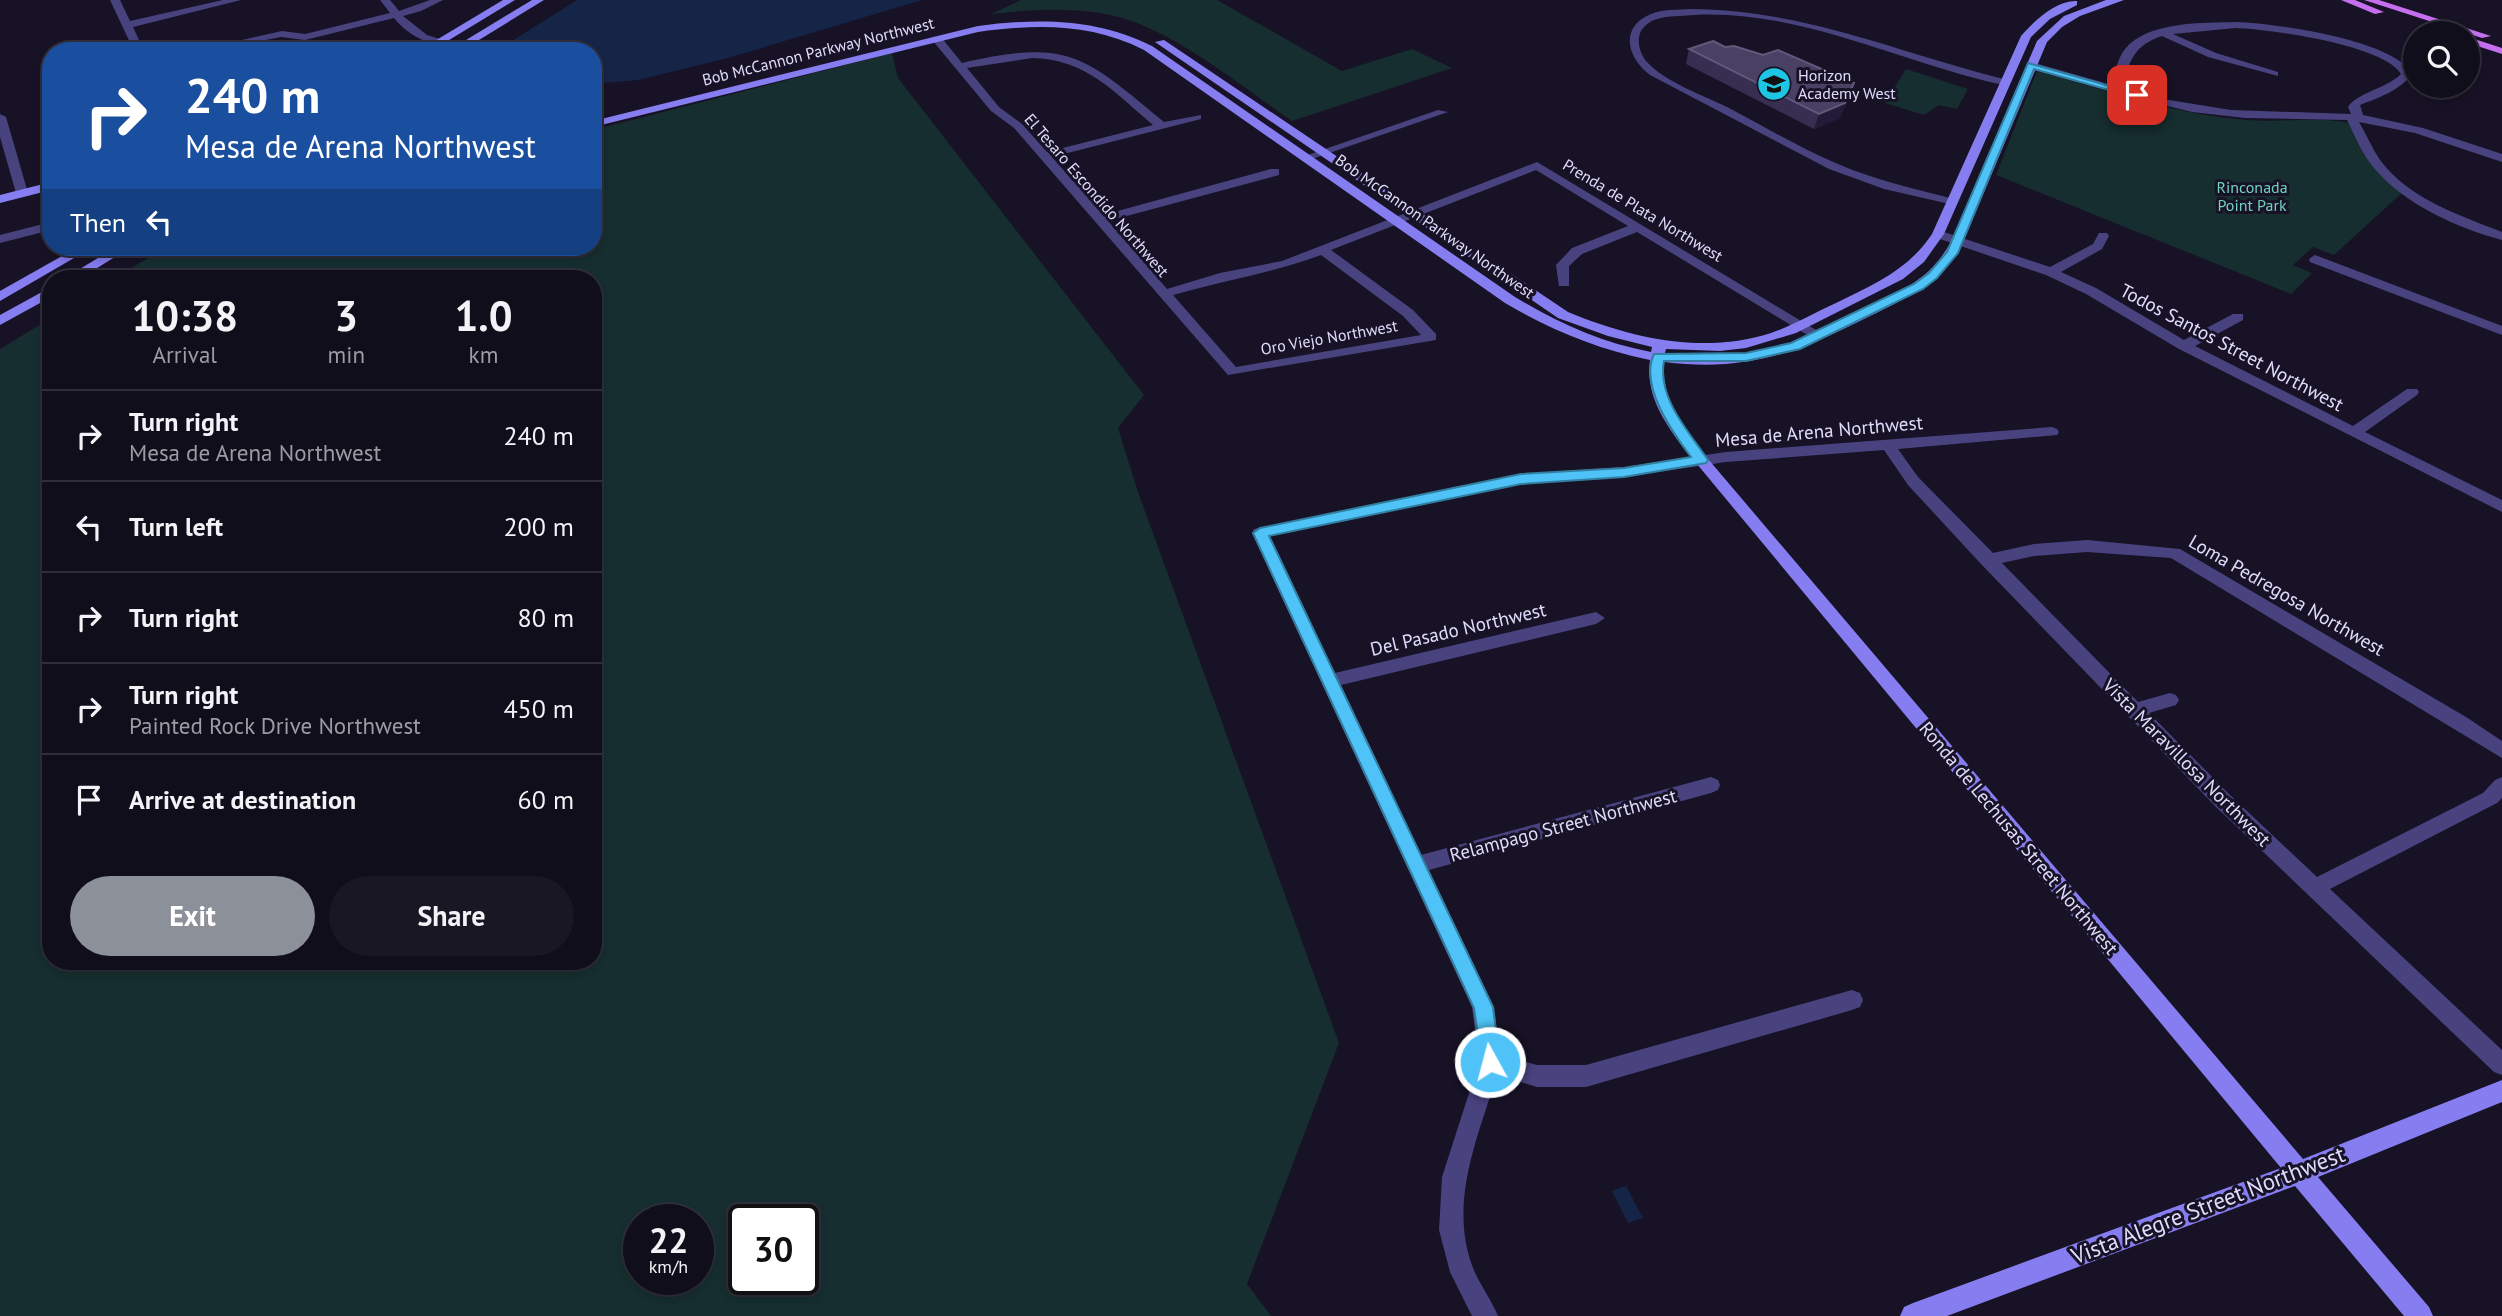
<!DOCTYPE html>
<style>
:root{--surface:#110e1c;--page:#1a1725;--text:#f1f3f6;--muted:#9c9ca3;--line:#302e3b;--accent:#8c9099}
body{margin:0;font-family:"PT Sans",sans-serif;background:var(--page);color:var(--text);height:100vh;display:flex;flex-direction:column;font-size:26px;white-space:nowrap}
*{box-sizing:border-box;margin:0}
p{font-size:23px;color:var(--muted)}
.icon{flex:none;width:38px;height:38px;fill:none;stroke:currentColor;stroke-width:2;stroke-linecap:round;stroke-linejoin:round}
.map{position:relative;flex:1;overflow:hidden}
.side{position:absolute;left:42px;top:270px;width:560px;height:700px;display:flex;flex-direction:column;background:var(--surface);border-radius:28px;box-shadow:0 4px 10px #0003,0 0 0 2px var(--line)}
.side>*{flex:none}
.top-card{position:absolute;left:42px;top:42px;width:560px;height:214px;border-radius:28px;box-shadow:0 4px 10px #0003,0 0 0 2px var(--line);background:#1a4fa0;color:#fff;overflow:hidden}
.tools{position:absolute;left:2403px;top:21px;display:grid;gap:14px}
.tools a{display:grid;place-items:center;width:77px;height:77px;border-radius:50%;background:var(--surface);box-shadow:0 4px 10px #0003,0 0 0 2px var(--line);font-size:35px}
.speed{position:absolute;left:623px;top:1204px;display:flex;gap:14px;font-size:35px;font-weight:700;text-align:center}
.speed>*{display:grid;place-content:center;width:91px;height:91px;border-radius:50%;background:var(--surface);box-shadow:0 4px 10px #0003,0 0 0 2px var(--line);line-height:1}
.speed small{font-size:18px;font-weight:400}
.speed .limit{border:4px solid #111;border-radius:10px;background:#fff;color:#111}
.pin{position:absolute;display:grid;place-items:center;width:60px;height:60px;color:#fff;margin:-30px;border-radius:14px;box-shadow:0 4px 10px #0006}
.me{position:absolute;width:77px;margin:-38px;rotate:353deg;stroke-linejoin:round;filter:drop-shadow(0 0 5px #0008)}
.turn{display:flex;align-items:center;gap:24px;height:147px;padding:0 28px;font-size:32px}
.turn .icon{width:91px;height:91px;stroke-width:2.5}
.turn b{display:block;font-size:49px;line-height:60px}
.then{display:flex;align-items:center;height:66px;padding:0 28px;background:#0003;gap:14px;font-size:26px}
.eta{display:flex;justify-content:space-evenly;align-items:center;height:119px;text-align:center}
.eta b{font-size:42px;font-weight:700;line-height:49px}
.cta{display:flex;gap:14px;margin-top:auto;padding:14px 28px}
.cta a{flex:1;height:80px;border-radius:42px;background:var(--accent);color:#fff;font-size:28px;font-weight:700;line-height:80px;text-align:center}
.cta a+a{background:var(--page);color:var(--text)}
ul{padding:0;list-style:none}
li{display:flex;align-items:center;gap:21px;height:91px;padding:0 28px;border-top:2px solid var(--line)}
li div{flex:1}
li b{display:block;font-size:26px}
li em{font-style:normal}
.map>svg:first-child{display:block}
.green{fill:#162e2f;fill-rule:evenodd}
.water{fill:#152547}
.lines{fill:none;stroke-linecap:round;stroke-linejoin:round}
.street{fill:#48437f;fill-rule:evenodd}
.secondary{fill:#867df0;fill-rule:evenodd}
.primary{fill:#c56fee;fill-rule:evenodd}
.wall{fill:#372e51}
.shaded-wall{fill:#221b38}
.building{fill:#494163;stroke:#61597b;stroke-width:2}
.route{fill:#4fc3f7;stroke:#337fa1;stroke-width:2}
.labels{text-anchor:middle;stroke-width:6;stroke-linejoin:round;paint-order:stroke}
.far-street-label{font-size:16px;fill:#e0dbfb;stroke:#171225}
.far-poi-label{font-size:16px;fill:#e0dbfb;stroke:#171225;text-anchor:start}
.far-park-label{font-size:16px;fill:#6fd3bf;stroke:#171225}
.street-label{font-size:19px;fill:#e0dbfb;stroke:#171225}
.near-street-label{font-size:23px;fill:#e0dbfb;stroke:#171225}
</style>
<div class="map">
<svg width="2502" height="1316" viewBox="0 0 2502 1316">
<rect width="100%" height="100%" fill="#171225"/>
<g class="green">
<path d="M1021,0h196l125,71 70,-22 40,19 -160,53c-48,-33 -108,-82 -163,-101 -44,-14 -92,-11 -138,-6z"/>
<path d="M892,53l6,25 246,317 -26,33 20,64 201,551 -92,241 24,32h-1271v-967l51,-31v643h542v-683h-478l51,-31h427v-117zM639,1220h59v59h-59zM744,1220h59v59h-59z"/>
<path d="M1906,69l62,20 -11,20 -18,-4 -15,10 -39,-12z"/>
<path d="M2037,71c69,19 139,44 211,49 34,3 68,-4 102,3l53,69 -69,63 -21,-8 -20,18 19,8 -21,21 -295,-119z"/>
</g>
<g class="water">
<path d="M577,0h345l-194,58 -90,22 -45,4v-33h-97z"/>
<path d="M1626,1186l17,32 -15,5 -16,-32z"/>
</g>
<g class="lines">
<g class="street">
<path d="M110,0h10l10,21 93,-21h18l-108,27 11,24h-10z"/>
<path d="M380,0h10l9,11 31,-11h13l-22,11 -18,5 24,19 38,12 -5,3c-27,-5 -48,-10 -66,-32l-89,22 -24,-3 -56,11 -5,-3 62,-14 23,3 85,-21z"/>
<path d="M1690,9c118,1 207,44 318,71l1,2 -5,3c-108,-23 -212,-81 -325,-69 -14,1 -29,1 -38,15 -5,10 -1,22 5,30 20,22 57,34 83,47 36,19 71,40 109,56 37,16 77,25 116,35v6l-70,-16 -55,-20 -179,-94c-23,-17 -31,-48 1,-61 11,-5 27,-4 39,-5z"/>
<path d="M2236,22c37,1 159,18 176,52 -13,17 -32,23 -52,31l3,10 60,13 79,26v8l-87,-29 -56,-11c7,12 13,26 21,38 29,39 79,55 122,72v8c-45,-12 -98,-36 -128,-72 -12,-14 -19,-32 -27,-48l-102,-2 -53,-6 -73,-18 -93,-29 5,-3 81,23c3,-12 5,-26 13,-36 23,-28 78,-26 111,-27zM2236,28c33,1 148,17 165,46 -13,14 -45,19 -53,33l3,7 -120,-4 -62,-10 -46,-12c5,-26 11,-43 39,-52l46,21 70,19v-4l-62,-19 -43,-19z"/>
<path d="M933,37h8l21,26c108,-25 122,-7 202,59l37,-7v4l-149,38 51,58 168,-46h8v6l-171,46 59,68 53,-16 62,-12 255,-99 289,174 -7,4 -5,-1 -177,-107 -55,22 -13,12v20h-10l-3,-21 16,-17 56,-22 -92,-56 -205,80 82,60 23,24v6l-208,35 -214,-247 -23,-17 -58,-70zM1032,58c54,1 82,34 121,67l-106,27 -25,-28 -23,-17 -32,-39zM1321,255l82,61 18,19 -185,32 -63,-72c49,-14 100,-22 148,-40z"/>
<path d="M1438,110l10,2 -139,48 -10,-2z"/>
<path d="M0,114l6,3 22,76 -2,3 -10,-3 -16,-56z"/>
<path d="M51,222v8l-51,13v-8z"/>
<path d="M1938,230l112,37 43,-23 6,-11h8l2,3 -7,13 -41,23 35,16 88,52 49,-26h10v6l-48,26 158,80 54,-37h10l2,3 -2,3 -52,37 137,68v12l-323,-163 -93,-55 -40,-19 -112,-38v-6z"/>
<path d="M2315,255l187,71v9l-192,-73 -1,-3z"/>
<path d="M2052,427l5,2 2,3 -2,3 -159,14 20,28 75,76 41,-9 53,-4 93,9 286,168 36,24v17l-331,-200 -84,-6 -53,4 -32,7 136,139 32,-9 6,2 3,5 -3,5 -27,8 80,81 88,83 166,-84 12,-13 7,-3v21l-5,5 -167,86 172,161v25l-8,-3 -279,-266 -234,-242 -73,-79 -24,-35 -158,12 -102,15 -103,7 -251,52 65,137 261,-61 9,6 -9,6 -255,61 80,170 290,-78 7,3 2,5 -2,5 -7,3 -282,77 65,137 6,48 37,10h49l266,-75 8,3 3,7 -3,7 -8,3 -266,77h-49l-40,-12c-19,62 -49,128 -24,193 7,17 18,31 25,48h-26l-22,-44 -11,-42 3,-53 37,-115 -7,-55 -220,-474 2,-4 267,-55 103,-7 102,-15z"/>
</g>
<g class="secondary">
<path d="M503,0h12l-84,51h-13z"/>
<path d="M532,0h12l-83,51h-13z"/>
<path d="M2106,0h18l-44,16 -18,11 -15,15 -83,198c-20,40 -55,57 -94,76 -74,37 -122,56 -206,46 -3,32 14,59 33,84l606,713 199,-79v22l-184,75 111,130 4,9h-29l-109,-130 -348,130h-47l4,-9 9,-4 368,-135 -594,-716c-21,-27 -42,-56 -37,-92 -53,-11 -99,-30 -145,-57l-361,-253c-53,-27 -108,-26 -166,-18l-385,95v-6l385,-95c61,-8 118,-8 174,20l363,251c43,26 87,46 136,55l1,-5 -44,-11 -50,-18 -403,-276 9,-2 404,272c63,26 135,43 203,21 23,-8 45,-21 67,-31 37,-18 71,-33 94,-68l89,-198c13,-15 35,-36 56,-35v4l-27,14 -19,18 -87,197 -20,28 -21,17 -107,54 -50,15 -26,3 -54,-2 -1,4c32,4 65,5 96,-2 42,-8 138,-52 169,-81 9,-9 16,-19 22,-30l85,-199 27,-25z"/>
<path d="M51,182v8l-51,13v-8z"/>
<path d="M78,247h15l-93,54v-10z"/>
<path d="M116,247h15l-50,31h-16z"/>
<path d="M51,287v10l-51,28v-10z"/>
</g>
<g class="primary">
<path d="M2341,0h14l29,12 -9,2z"/>
<path d="M2364,0h15l112,36 -9,2z"/>
<path d="M2468,37l34,11v6l-34,-11z"/>
</g>
</g>
<path class="wall" d="M1725,47l124,51 -9,20 -26,11 -128,-65 3,-15z"/>
<path class="shaded-wall" d="M1854,83l-5,15 -9,20 -26,11 5,-15z"/>
<path class="building" d="M1713,41l12,6 9,-1 29,9 15,-5 76,33 -9,20 -26,11 -130,-65z"/>
<path class="route" d="M2028,63l114,32 -5,3 -103,-29 -76,184 -21,25 -14,11 -123,60 -54,12h-82c-7,37 25,71 44,99l-2,3 -82,14 -103,7 -252,52 224,471 7,55 -3,7 -7,3 -7,-3 -9,-61 -221,-475 7,-5 261,-54 103,-6 67,-11c-18,-24 -52,-71 -37,-103l92,-1 45,-10 123,-59 15,-11 18,-21z"/>
<defs>
<g id="school-disc" transform="scale(1.75)"><circle r="9.5" fill="#1ec6e4" stroke="#171225"/><path d="M0-5L7-2L0 1L-7-2ZM-4 1L0 2.5L4 1V4Q0 6-4 4Z" fill="#111"/></g>
</defs>
<g fill-rule="evenodd">
<use href="#school-disc" x="1774" y="84"/>
</g>
<g class="labels">
<g class="far-street-label">
<text transform="translate(818 51) rotate(-14)" y="6">Bob McCannon Parkway Northwest</text>
<text transform="translate(1097 195) rotate(49)" y="6">El Tesaro Escondido Northwest</text>
<text transform="translate(1643 210) rotate(31)" y="6">Prenda de Plata Northwest</text>
<text transform="translate(1435 226) rotate(35)" y="6">Bob McCannon Parkway Northwest</text>
<text transform="translate(1329 337) rotate(-10)" y="6">Oro Viejo Northwest</text>
</g>
<g class="far-poi-label">
<text x="1798" y="81">Horizon<tspan x="1798" dy="18">Academy West</tspan></text>
</g>
<g class="far-park-label">
<text x="2252" y="193">Rinconada<tspan x="2252" dy="18">Point Park</tspan></text>
</g>
<g class="street-label">
<text transform="translate(2232 347) rotate(28)" y="7">Todos Santos Street Northwest</text>
<text transform="translate(1819 431) rotate(-5)" y="7">Mesa de Arena Northwest</text>
<text transform="translate(2287 595) rotate(30)" y="7">Loma Pedregosa Northwest</text>
<text transform="translate(1458 629) rotate(-13)" y="7">Del Pasado Northwest</text>
<text transform="translate(2187 762) rotate(45)" y="7">Vista Maravillosa Northwest</text>
<text transform="translate(1563 825) rotate(-15)" y="7">Relampago Street Northwest</text>
<text transform="translate(2019 838) rotate(50)" y="7">Ronda de Lechusas Street Northwest</text>
</g>
<g class="near-street-label">
<text transform="translate(2208 1205) rotate(-21)" y="8">Vista Alegre Street Northwest</text>
</g>
</g>
</svg>
<div class="tools">
<a><svg class="icon" aria-label="search" viewBox="0 0 24 24"><circle cx="10" cy="10" r="6"/><path d="M15 15l6 6"/></svg></a>
</div>
<div class="speed"><div>22<small>km/h</small></div><div class="limit">30</div></div>
<div class="pin" style="left:2137px;top:95px;background:#d93025"><svg class="icon" aria-label="arrive" viewBox="0 0 24 24"><path d="M6 21V4h12l-3 4 3 4H6"/></svg></div>
<svg class="me" style="left:1490px;top:1062px" viewBox="-20 -20 40 40"><circle r="17" fill="#4fc3f7" stroke="#fff" stroke-width="3"/><path d="M0-11L8 9 0 5-8 9z" fill="#fff"/></svg>
<div class="top-card">
<div class="turn"><svg class="icon" aria-label="right" viewBox="0 0 24 24"><path d="M7 20v-9h11M14 6l5 5-5 5"/></svg><div><b>240 m</b>Mesa de Arena Northwest</div></div>
<div class="then">Then<svg class="icon" aria-label="left" viewBox="0 0 24 24"><path d="M17 20v-9H6M10 6l-5 5 5 5"/></svg></div>
</div>
<section class="side">
<div class="eta">
<div><b>10:38</b><p>Arrival</p></div>
<div><b>3</b><p>min</p></div>
<div><b>1.0</b><p>km</p></div>
</div>
<ul>
<li><svg class="icon" aria-label="right" viewBox="0 0 24 24"><path d="M7 20v-9h11M14 6l5 5-5 5"/></svg><div><b>Turn right</b><p>Mesa de Arena Northwest</p></div><em>240 m</em></li>
<li><svg class="icon" aria-label="left" viewBox="0 0 24 24"><path d="M17 20v-9H6M10 6l-5 5 5 5"/></svg><div><b>Turn left</b></div><em>200 m</em></li>
<li><svg class="icon" aria-label="right" viewBox="0 0 24 24"><path d="M7 20v-9h11M14 6l5 5-5 5"/></svg><div><b>Turn right</b></div><em>80 m</em></li>
<li><svg class="icon" aria-label="right" viewBox="0 0 24 24"><path d="M7 20v-9h11M14 6l5 5-5 5"/></svg><div><b>Turn right</b><p>Painted Rock Drive Northwest</p></div><em>450 m</em></li>
<li><svg class="icon" aria-label="arrive" viewBox="0 0 24 24"><path d="M6 21V4h12l-3 4 3 4H6"/></svg><div><b>Arrive at destination</b></div><em>60 m</em></li>
</ul>
<div class="cta"><a>Exit</a><a>Share</a></div>
</section>
</div>
